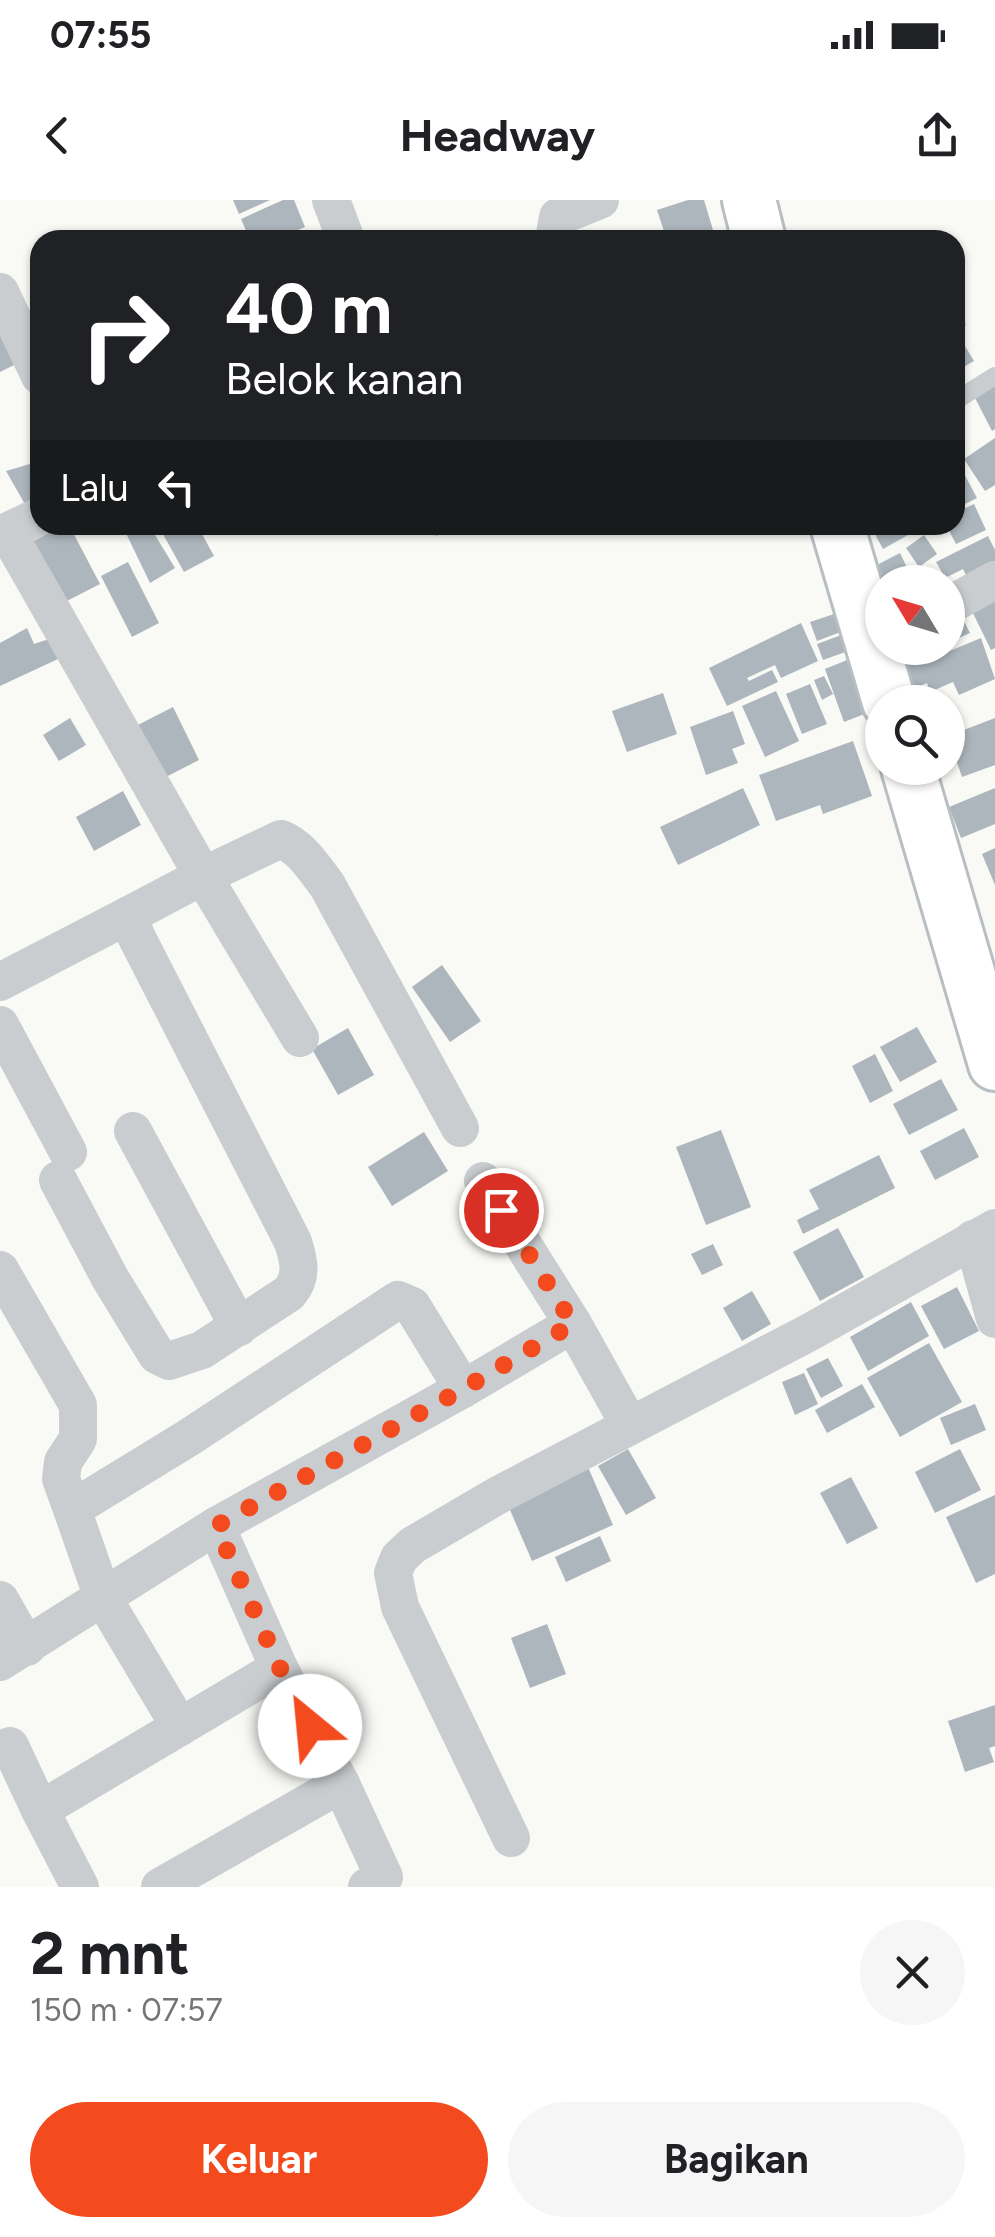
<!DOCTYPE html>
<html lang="id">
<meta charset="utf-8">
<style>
:root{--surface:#fff;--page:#f6f6f6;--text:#202124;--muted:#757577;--accent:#f34b1d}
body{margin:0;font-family:Figtree,sans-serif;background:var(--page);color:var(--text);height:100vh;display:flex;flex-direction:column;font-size:38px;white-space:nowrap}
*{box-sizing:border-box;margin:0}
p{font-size:32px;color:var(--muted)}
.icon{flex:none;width:55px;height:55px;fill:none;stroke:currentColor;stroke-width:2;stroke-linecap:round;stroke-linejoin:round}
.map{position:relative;height:1687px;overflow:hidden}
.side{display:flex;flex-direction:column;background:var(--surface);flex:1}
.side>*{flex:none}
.banner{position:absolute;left:30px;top:30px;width:935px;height:305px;border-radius:30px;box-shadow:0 2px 8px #0004;background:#202124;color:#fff;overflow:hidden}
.needle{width:65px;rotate:308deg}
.fabs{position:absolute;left:865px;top:365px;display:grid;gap:20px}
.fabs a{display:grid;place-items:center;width:100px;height:100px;border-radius:50%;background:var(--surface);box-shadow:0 2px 8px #0004;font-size:50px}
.pin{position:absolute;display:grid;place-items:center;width:85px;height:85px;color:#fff;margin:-42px;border:5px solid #fff;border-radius:50%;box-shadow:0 2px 10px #0007}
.me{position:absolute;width:110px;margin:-55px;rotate:332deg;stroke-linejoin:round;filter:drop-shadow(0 0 8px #0008)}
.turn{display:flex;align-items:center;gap:35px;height:210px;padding:0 30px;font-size:45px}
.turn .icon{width:130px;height:130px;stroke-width:2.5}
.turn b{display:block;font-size:70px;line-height:85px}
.then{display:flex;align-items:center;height:95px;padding:0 30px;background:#0003;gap:20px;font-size:38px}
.round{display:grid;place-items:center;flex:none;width:105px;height:105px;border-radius:52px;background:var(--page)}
.overview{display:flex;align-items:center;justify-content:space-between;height:170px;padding:0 30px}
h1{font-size:60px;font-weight:700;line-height:75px}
.action{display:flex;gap:20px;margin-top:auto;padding:20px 30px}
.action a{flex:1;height:115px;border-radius:60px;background:var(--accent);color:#fff;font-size:40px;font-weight:700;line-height:115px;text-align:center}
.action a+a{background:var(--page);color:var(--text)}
.status{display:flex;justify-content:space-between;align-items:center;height:70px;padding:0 50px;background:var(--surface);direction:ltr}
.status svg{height:28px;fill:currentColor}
header{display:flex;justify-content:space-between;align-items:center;height:130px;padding:0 30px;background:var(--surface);font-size:45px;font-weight:700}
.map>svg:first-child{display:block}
.building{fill:#acb6bc}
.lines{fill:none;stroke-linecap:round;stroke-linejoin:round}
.secondary-casing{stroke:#b8bfc3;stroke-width:58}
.lane{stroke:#c9cdd0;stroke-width:18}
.street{stroke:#c9cdd0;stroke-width:38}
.secondary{stroke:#fff;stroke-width:52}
.route{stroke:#f34b1d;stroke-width:18;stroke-dasharray:0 32.4}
</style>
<div class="status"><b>07:55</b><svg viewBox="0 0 49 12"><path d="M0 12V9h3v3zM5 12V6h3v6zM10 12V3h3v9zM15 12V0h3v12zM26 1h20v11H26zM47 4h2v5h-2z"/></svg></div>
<header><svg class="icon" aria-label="back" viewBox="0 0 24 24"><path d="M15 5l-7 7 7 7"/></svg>Headway<svg class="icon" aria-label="share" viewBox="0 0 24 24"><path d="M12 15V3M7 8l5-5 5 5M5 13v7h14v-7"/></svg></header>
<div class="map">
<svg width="995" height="1687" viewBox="0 0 995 1687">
<rect width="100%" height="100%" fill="#f9f9f6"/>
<g class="building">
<path d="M233,0h37l-31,14z"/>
<path d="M283,0h11l11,27 -30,13h-25l-9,-21z"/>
<path d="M688,0h16l12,40h-49l-10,-30z"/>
<path d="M311,31l4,9h-25z"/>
<path d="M955,106l11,19 -10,6 18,30 -19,11z"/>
<path d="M0,110l24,50 -24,12z"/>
<path d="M995,180v49l-3,2 -20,-39z"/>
<path d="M955,212l10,21 -10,5z"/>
<path d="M995,238v47l-10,6 -21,-32z"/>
<path d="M40,261v39l-14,6 -20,-35z"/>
<path d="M961,268l16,30 -22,11v-38z"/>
<path d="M974,304l12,26 -30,14 -10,-19h9v-12z"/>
<path d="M63,325h6l31,59 -41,21 -33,-60z"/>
<path d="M122,325h27l26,43 -25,15z"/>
<path d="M158,325h39l17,31 -30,16z"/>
<path d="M430,325h29l-23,11z"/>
<path d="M870,325h44l3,5 -34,19z"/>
<path d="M924,335l13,19 -18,13 -13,-19z"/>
<path d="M988,336l7,14v21l-25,12 -7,-14 -18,9 -9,-16z"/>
<path d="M900,353l11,23 -13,6h-15l-8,-16z"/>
<path d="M128,362l31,61 -27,14 -31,-61z"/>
<path d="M938,371l4,11h-16l-2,-5z"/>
<path d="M995,392v56l-4,2 -22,-45z"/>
<path d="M837,413l6,18 -26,10 -7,-19z"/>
<path d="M960,413l10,20 -22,10v-24z"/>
<path d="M801,423l17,38 -37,17 -6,-13 -28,13 2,3 23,-11 6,12 -51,24 -18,-38z"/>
<path d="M27,428l7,16 15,-5 9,20 -58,27v-43z"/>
<path d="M844,434l7,16 -28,10 -6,-16z"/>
<path d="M981,438l14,41 -36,16 -6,-13 -23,10 -3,-9 -21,9 -16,-39 24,-5 7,15z"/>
<path d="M847,460l20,53 -23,9 -19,-53z"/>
<path d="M824,476l9,18 -11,6 -8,-20z"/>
<path d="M810,484l17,40 -25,10 -16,-40z"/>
<path d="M776,491l23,50 -34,16 -23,-51z"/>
<path d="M663,493l14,41 -50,18 -15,-41z"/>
<path d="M173,507l26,53 -41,21 -26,-53z"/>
<path d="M733,511l12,33 -13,5 6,14 -32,12 -16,-48z"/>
<path d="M70,518l16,27 -27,16 -16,-26z"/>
<path d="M995,518v47l-33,12 -14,-41z"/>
<path d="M853,541l19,55 -49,18 -3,-9 -44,16 -17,-46z"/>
<path d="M743,588l17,37 -82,40 -18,-38z"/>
<path d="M995,588v36l-34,14 -12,-31z"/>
<path d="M123,591l18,34 -47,26 -18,-34z"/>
<path d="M995,648v37l-13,-31z"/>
<path d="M442,765l39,56 -31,21 -38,-55z"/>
<path d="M917,827l20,35 -37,20 -20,-35z"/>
<path d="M348,828l26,47 -36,20 -26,-46z"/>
<path d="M875,854l18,37 -23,12 -18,-37z"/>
<path d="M941,879l17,31 -49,25 -16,-31z"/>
<path d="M964,928l15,29 -44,23 -15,-29z"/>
<path d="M721,930l30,77 -45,18 -30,-78z"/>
<path d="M424,932l24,39 -56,35 -24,-39z"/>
<path d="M879,955l16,33 -92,46 -6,-14 22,-11 -10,-19z"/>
<path d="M838,1028l26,49 -44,24 -27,-49z"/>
<path d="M713,1044l10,21 -21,10 -11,-21z"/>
<path d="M957,1087l22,44 -35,18 -23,-43z"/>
<path d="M752,1091l19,33 -29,17 -19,-33z"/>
<path d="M911,1102l18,34 -61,35 -18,-34z"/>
<path d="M929,1143l33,59 -62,35 -33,-59z"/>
<path d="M828,1158l15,28 -22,12 -15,-29z"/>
<path d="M804,1173l14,31 -23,11 -13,-33z"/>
<path d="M862,1184l13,23 -48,26 -12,-23z"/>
<path d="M975,1204l11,26 -35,15 -11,-27z"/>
<path d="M628,1249l28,49 -30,17 -28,-49z"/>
<path d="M960,1249l21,41 -46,23 -20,-41z"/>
<path d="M588,1267l25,58 -81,36 -25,-58z"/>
<path d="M851,1277l27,51 -31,16 -27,-51z"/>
<path d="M995,1295v79l-19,9 -30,-66z"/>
<path d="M600,1336l11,25 -45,21 -11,-25z"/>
<path d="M547,1424l19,50 -36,14 -19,-50z"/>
<path d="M995,1505v41l-6,2 5,14 -29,10 -17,-51z"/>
</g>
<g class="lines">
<g class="secondary-casing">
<g id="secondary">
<path d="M749,0l10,40"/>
<path d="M837,325l52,177"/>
<path d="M908,568l87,296"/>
</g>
</g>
<path class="lane" d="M955,201l40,-25"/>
<g class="street">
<path d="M331,0l15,40"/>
<path d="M554,40l4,-23 42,-17"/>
<path d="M0,92l40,84"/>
<path d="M7,332l196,344 78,-37c20,8 33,29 46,46l133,243"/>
<path d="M0,335l40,-19"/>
<path d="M948,406l47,-26"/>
<path d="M0,782l129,-67"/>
<path d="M0,825l68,127"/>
<path d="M133,931l106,196"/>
<path d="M58,980l52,98 47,77 12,6 33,-11 87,-57c14,-16 10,-32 4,-51l-157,-306 -7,-21 74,-39 97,162"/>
<path d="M483,981l90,143 57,102"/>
<path d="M973,1039l22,80"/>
<path d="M0,1070l78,135v34l-15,23 -2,17 11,30"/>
<path d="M216,1326l63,142 62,116 43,93 -17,10"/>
<path d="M0,1400l27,47"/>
<path d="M0,1462l216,-136 247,-137 110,-65"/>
<path d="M180,1527l-77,-129 -31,-89 116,-71 210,-138 14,6 51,83"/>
<path d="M10,1546l30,64"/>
<path d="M511,1638l-111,-231 -7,-34 6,-15 14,-13 89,-52 308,-161 185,-104"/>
<path d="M80,1687l-40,-77 239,-142"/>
<path d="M160,1687l181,-103"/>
</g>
<use href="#secondary" class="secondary"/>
</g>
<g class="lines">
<path class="route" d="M310,1526l-30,-58 -64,-142 247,-137 110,-65 -72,-114"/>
</g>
</svg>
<div class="fabs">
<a><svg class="needle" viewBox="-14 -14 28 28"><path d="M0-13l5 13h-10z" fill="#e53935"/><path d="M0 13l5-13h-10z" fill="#757577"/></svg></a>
<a><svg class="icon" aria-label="search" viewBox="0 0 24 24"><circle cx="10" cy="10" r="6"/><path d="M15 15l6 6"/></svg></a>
</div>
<div class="pin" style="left:501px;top:1010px;background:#d93025"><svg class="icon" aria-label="arrive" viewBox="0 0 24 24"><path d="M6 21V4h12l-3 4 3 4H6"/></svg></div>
<svg class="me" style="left:310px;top:1526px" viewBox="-20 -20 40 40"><circle r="19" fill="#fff"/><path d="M0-13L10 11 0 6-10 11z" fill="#f34b1d"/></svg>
<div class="banner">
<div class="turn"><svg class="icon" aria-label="right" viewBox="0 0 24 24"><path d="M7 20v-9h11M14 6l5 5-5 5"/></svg><div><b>40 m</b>Belok kanan</div></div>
<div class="then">Lalu<svg class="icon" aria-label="left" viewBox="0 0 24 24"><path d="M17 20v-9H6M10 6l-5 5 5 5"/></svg></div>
</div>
</div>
<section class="side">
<div class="overview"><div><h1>2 mnt</h1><p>150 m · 07:57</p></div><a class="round"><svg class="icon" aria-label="close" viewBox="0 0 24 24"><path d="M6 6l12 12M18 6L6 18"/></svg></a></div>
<div class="action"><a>Keluar</a><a>Bagikan</a></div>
</section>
